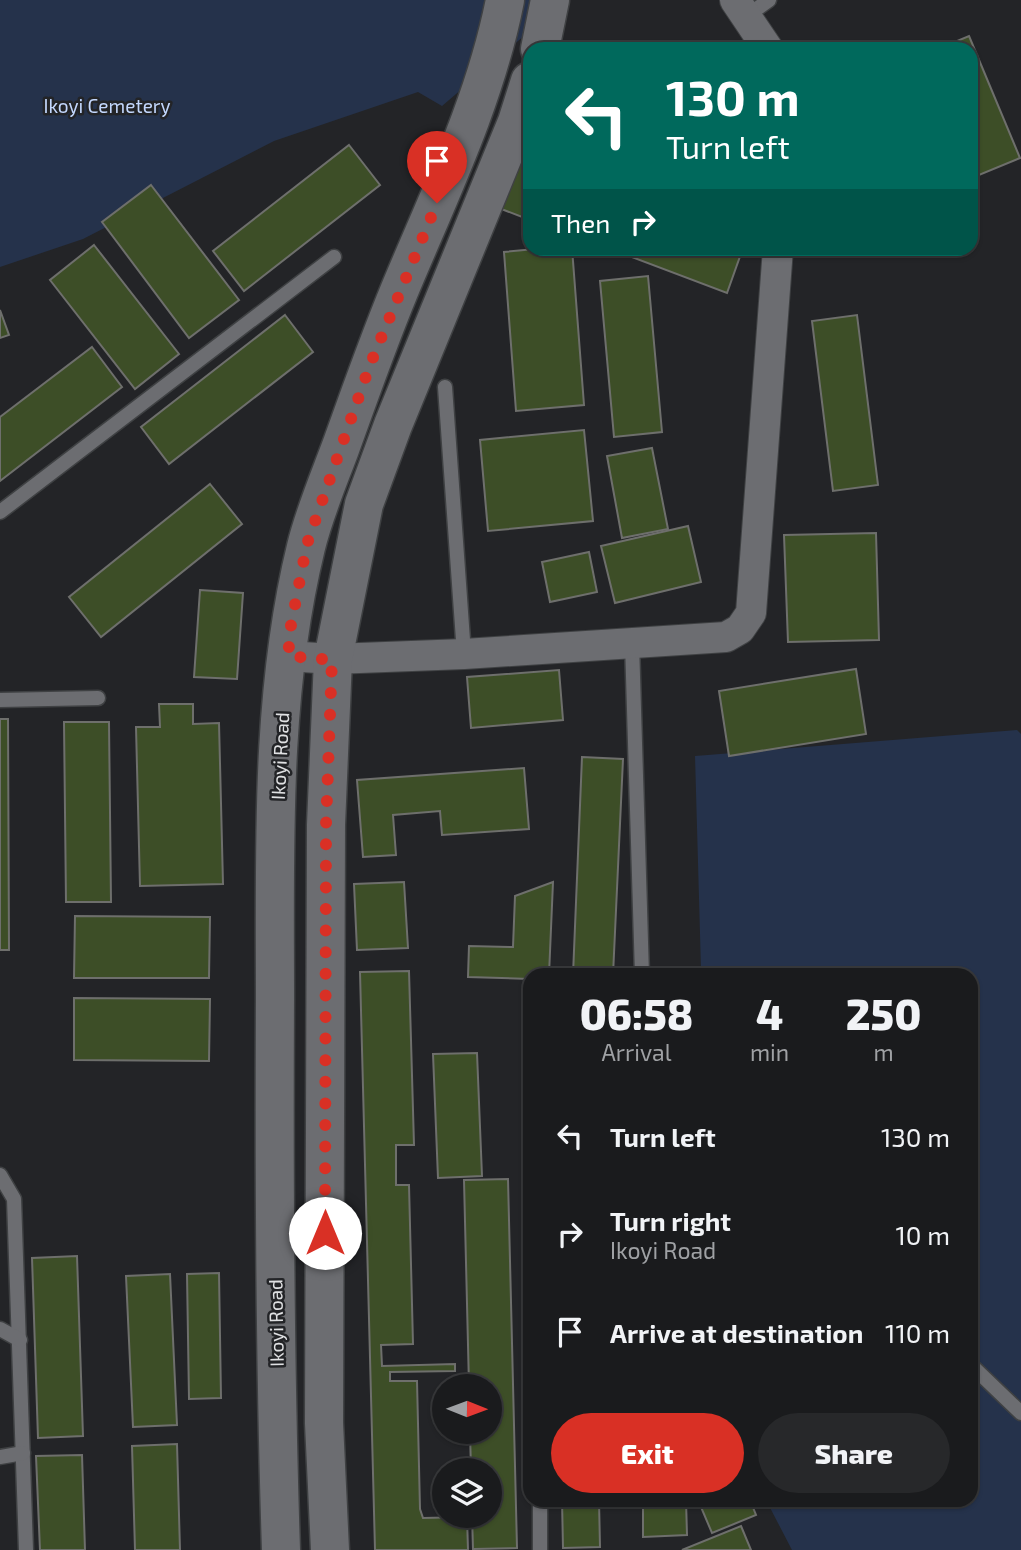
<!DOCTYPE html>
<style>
:root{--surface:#1a1b1d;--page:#27282a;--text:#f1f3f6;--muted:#9fa1a4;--line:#38393b;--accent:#d93025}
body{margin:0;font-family:"Exo 2",sans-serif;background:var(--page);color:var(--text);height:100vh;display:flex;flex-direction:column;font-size:26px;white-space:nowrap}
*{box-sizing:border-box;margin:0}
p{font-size:23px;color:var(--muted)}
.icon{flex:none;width:38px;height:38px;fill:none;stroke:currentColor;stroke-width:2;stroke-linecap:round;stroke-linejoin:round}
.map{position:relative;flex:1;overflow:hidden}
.sheet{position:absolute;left:523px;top:968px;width:455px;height:539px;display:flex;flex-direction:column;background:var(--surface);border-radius:21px;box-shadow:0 2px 5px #0004,0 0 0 2px var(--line)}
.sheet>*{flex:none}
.guide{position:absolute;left:523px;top:42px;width:455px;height:214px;border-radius:21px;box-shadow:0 2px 5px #0004,0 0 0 2px var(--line);background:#00695c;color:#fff;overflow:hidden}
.needle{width:46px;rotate:91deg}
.fabs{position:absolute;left:432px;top:1374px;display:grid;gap:14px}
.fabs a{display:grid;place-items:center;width:70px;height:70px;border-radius:50%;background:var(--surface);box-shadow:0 2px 5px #0004,0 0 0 2px var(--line);font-size:35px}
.pin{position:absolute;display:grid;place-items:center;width:60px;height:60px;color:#fff;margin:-72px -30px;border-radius:50% 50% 50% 0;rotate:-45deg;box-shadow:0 0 7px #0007}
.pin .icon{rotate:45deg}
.me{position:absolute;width:77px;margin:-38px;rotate:0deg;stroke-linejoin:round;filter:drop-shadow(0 0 5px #0008)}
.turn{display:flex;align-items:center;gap:24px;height:147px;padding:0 28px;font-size:32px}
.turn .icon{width:91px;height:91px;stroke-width:2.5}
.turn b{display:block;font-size:49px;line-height:60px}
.then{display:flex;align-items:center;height:66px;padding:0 28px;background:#0003;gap:14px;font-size:26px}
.eta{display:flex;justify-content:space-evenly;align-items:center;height:119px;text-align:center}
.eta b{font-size:42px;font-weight:800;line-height:49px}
.action{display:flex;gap:14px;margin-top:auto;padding:14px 28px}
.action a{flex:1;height:80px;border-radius:42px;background:var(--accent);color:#fff;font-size:28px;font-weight:800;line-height:80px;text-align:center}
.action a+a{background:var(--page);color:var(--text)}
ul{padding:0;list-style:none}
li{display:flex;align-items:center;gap:21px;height:98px;padding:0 28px}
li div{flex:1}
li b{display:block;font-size:26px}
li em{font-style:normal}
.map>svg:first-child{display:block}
.green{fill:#25324b}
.building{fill:#3d4e27;stroke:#6e6f6c;stroke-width:2}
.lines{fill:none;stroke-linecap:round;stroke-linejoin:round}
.service-casing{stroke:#3f4143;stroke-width:17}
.minor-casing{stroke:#3f4143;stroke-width:32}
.secondary-casing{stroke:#3f4143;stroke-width:41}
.service{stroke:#6c6d71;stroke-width:14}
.minor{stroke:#6c6d71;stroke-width:30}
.secondary{stroke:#6c6d71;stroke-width:38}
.route{stroke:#d93025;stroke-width:12;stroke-dasharray:0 21.6}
.labels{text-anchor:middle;stroke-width:5;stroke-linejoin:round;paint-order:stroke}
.park-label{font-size:19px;fill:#c3d7fd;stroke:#232427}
.street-label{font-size:19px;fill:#e0e1e3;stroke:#232427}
</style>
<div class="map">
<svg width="1021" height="1550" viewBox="0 0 1021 1550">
<rect width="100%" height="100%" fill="#232427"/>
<g class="green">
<path d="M0,0h566l-124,106 -24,-14 -144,49 -191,98 -83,28z"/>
<path d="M1017,730l4,4v816h-229l-26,-50h205v-525h-332l16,-9 46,3 -6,-213z"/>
</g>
<g class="building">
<path d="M969,36l51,122 -41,17 -8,-18v-108h-33z"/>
<path d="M530,97v123l-39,-15z"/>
<path d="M349,145l31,40 -136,106 -31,-40z"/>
<path d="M151,185l88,115 -50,38 -87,-116z"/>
<path d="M94,245l85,109 -44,35 -85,-109z"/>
<path d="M546,248h26l12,157 -68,6 -12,-159z"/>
<path d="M608,248h135l-16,45z"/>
<path d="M648,276l14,156 -48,5 -14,-156z"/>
<path d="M0,310l9,25 -9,3z"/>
<path d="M285,315l28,37 -144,112 -28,-37z"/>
<path d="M857,315l21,170 -45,6 -21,-170z"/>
<path d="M92,347l30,40 -122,94v-64z"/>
<path d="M584,430l9,91 -105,10 -8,-91z"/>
<path d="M652,448l16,81 -46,9 -15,-82z"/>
<path d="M210,484l32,40 -141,113 -32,-40z"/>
<path d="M688,526l13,56 -86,21 -14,-57z"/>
<path d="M876,533l3,107 -91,2 -4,-107z"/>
<path d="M589,552l8,40 -47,10 -8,-40z"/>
<path d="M200,590l43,3 -6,86 -43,-2z"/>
<path d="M856,669l10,65 -137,22 -10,-65z"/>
<path d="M559,670l4,50 -92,8 -4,-51z"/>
<path d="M159,704h34v20l26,-1 4,161 -83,2 -4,-159h24z"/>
<path d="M0,719h8l1,231h-9z"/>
<path d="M64,722h45l2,180h-45z"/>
<path d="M582,757l41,2 -10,216h-40z"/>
<path d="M524,768l5,61 -87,6 -2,-24 -47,4 3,40 -33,2 -6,-77z"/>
<path d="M404,882l4,66 -51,2 -3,-66z"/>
<path d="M553,882l-4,93h-19v4l-62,-2 1,-31 44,1 2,-51z"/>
<path d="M75,916l135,1 -1,61h-135z"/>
<path d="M409,971l5,174h-18v40h13l4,159 -32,1 1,21 73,-2v7l-65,1v9h27l3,128 3,9 44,-1 1,33h-93l-15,-578z"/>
<path d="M74,998l136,1 -1,62 -135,-1z"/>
<path d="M477,1053l5,123 -44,2 -5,-124z"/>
<path d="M508,1179l9,369 -44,1 -1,-33h18v-46h-19l-1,-38h20v-46h-21l-5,-206z"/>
<path d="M77,1256l6,180 -45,2 -6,-180z"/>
<path d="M219,1273l2,125 -32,1 -2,-125z"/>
<path d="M170,1274l7,151 -44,2 -7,-151z"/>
<path d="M177,1444l3,106h-45l-3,-104z"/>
<path d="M82,1455l3,95h-45l-4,-94z"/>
<path d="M562,1500h37l1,47 -37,1z"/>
<path d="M643,1500h43l1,35 -44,2z"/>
<path d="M698,1500h52l6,15 -44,18z"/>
<path d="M741,1526l10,24h-69z"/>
</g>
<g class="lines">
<g class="service-casing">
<g id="service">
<path d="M747,16l22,-16"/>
<path d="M445,387l19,267"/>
<path d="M0,512l334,-255"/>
<path d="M632,643l10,332"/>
<path d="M0,700l98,-2"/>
<path d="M0,1175l14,24 12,351"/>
<path d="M0,1329l20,11"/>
<path d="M971,1365l50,48"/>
<path d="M0,1457l23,-4"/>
<path d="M540,1550v-50"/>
</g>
</g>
<g class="minor-casing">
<g id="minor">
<path d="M735,0l33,49"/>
<path d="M287,656l46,3 131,-5 262,-17 14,-8 11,-16 27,-365"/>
</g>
</g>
<g class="secondary-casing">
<g id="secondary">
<path d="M540,49l10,-49"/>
<path d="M281,1550c-6,-183 -7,-367 -6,-551 0,-150 -5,-305 31,-452 8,-33 22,-66 34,-98 21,-58 41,-116 65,-172 38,-90 81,-180 100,-277"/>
<path d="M330,1550l-6,-127 2,-598 7,-166 31,-155 29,-79 124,-303 13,-41"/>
</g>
</g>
<use href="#service" class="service"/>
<use href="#minor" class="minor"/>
<use href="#secondary" class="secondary"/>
</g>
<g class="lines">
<path class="route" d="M325,1233l1,-408 6,-165 -44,-4 3,-31 16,-81 63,-179 67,-162"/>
</g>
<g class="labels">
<g class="park-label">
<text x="107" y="113">Ikoyi Cemetery</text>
</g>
<g class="street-label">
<text transform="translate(280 756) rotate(-87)" y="7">Ikoyi Road</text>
<text transform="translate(276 1323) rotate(-91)" y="7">Ikoyi Road</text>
</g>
</g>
</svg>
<div class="fabs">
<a><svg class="needle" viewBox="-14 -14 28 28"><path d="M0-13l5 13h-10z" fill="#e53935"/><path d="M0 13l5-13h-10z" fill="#9fa1a4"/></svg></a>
<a><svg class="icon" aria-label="layers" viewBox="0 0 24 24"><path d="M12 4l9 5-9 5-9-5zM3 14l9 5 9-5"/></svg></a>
</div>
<div class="pin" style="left:437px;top:203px;background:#d93025"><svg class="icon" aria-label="arrive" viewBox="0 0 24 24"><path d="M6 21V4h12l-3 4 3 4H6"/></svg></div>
<svg class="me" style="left:325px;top:1233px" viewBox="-20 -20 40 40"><circle r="19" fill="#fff"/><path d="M0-13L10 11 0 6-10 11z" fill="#d93025"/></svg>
<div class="guide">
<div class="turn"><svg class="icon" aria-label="left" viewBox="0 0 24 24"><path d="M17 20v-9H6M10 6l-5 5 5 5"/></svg><div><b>130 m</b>Turn left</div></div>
<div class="then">Then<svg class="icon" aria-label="right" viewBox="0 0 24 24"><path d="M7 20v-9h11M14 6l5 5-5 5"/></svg></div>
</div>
<section class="sheet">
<div class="eta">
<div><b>06:58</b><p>Arrival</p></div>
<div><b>4</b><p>min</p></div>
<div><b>250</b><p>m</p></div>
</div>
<ul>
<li><svg class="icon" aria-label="left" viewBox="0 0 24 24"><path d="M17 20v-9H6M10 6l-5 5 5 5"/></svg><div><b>Turn left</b></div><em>130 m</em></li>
<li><svg class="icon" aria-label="right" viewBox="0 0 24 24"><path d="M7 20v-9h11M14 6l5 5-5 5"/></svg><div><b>Turn right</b><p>Ikoyi Road</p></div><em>10 m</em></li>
<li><svg class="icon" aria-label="arrive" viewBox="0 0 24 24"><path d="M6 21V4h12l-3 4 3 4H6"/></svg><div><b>Arrive at destination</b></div><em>110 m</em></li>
</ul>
<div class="action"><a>Exit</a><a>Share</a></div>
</section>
</div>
